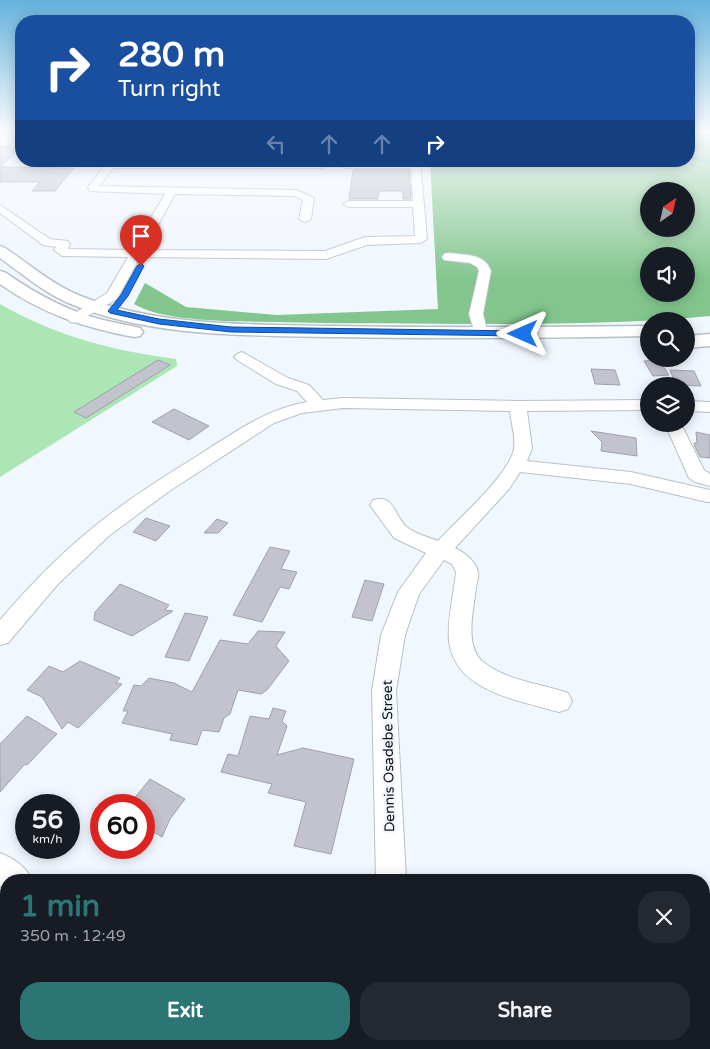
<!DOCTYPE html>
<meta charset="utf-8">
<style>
:root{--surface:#171b24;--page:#242831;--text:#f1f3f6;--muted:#9ea1a6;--accent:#2b7575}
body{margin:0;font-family:"Varela Round",sans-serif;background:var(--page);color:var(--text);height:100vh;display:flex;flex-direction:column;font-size:19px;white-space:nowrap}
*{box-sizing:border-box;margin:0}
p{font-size:16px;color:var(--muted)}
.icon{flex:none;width:28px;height:28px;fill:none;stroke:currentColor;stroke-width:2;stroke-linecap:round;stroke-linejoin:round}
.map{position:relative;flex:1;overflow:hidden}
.sheet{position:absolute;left:0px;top:874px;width:710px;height:176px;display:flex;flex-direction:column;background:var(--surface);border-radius:20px 20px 0 0;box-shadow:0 2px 12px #0003}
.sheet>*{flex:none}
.guide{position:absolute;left:15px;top:15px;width:680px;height:152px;border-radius:20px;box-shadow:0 2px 12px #0003;background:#1a4fa0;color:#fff;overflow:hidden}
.needle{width:32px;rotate:34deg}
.controls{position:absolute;left:640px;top:182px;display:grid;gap:10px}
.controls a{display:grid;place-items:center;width:55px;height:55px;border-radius:50%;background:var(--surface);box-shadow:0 2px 12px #0003;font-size:25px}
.speed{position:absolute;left:15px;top:794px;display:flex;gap:10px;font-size:25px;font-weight:700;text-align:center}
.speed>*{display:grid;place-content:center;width:65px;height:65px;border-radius:50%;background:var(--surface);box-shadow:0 2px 12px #0003;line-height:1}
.speed small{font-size:12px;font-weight:400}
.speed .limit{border:8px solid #d22;background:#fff;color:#111}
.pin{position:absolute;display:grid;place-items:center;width:42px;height:42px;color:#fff;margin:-51px -21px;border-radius:50% 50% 50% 0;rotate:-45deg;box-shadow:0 0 5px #0007}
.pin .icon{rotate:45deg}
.me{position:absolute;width:55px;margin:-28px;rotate:270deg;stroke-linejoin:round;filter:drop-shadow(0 0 4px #0008)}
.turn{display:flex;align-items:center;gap:18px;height:105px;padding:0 20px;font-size:22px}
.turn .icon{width:65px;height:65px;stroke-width:2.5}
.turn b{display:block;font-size:35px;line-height:42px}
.lanes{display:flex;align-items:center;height:48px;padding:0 20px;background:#0003;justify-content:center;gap:25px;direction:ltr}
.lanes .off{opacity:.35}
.round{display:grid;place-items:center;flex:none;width:52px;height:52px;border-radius:20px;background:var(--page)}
.summary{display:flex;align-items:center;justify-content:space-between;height:85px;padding:0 20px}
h1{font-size:30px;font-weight:800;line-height:38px;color:var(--accent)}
.action{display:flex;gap:10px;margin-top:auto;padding:10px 20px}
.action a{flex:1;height:58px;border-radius:20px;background:var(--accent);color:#fff;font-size:20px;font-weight:800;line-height:58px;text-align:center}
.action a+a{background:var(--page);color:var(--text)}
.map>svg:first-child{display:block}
.green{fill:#ace6b4}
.forest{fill:#82c68d;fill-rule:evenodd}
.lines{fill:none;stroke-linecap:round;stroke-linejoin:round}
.stream{stroke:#3fafc9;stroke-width:2}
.building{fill:#c2c3cd;stroke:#a0a1aa}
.minor-casing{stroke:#b8c0c7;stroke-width:2}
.major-casing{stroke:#b8c0c7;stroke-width:3}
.minor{fill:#fff;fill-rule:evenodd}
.major{fill:#fff;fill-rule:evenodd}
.route{fill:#1a73e8;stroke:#114b97}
.labels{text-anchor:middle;stroke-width:5;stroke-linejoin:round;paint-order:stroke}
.street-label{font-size:14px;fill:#121518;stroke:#f1f7fe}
</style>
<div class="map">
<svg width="710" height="1049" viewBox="0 0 710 1049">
<rect width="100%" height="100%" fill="#f1f7fe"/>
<path class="green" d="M0,304c58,33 111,46 176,55l1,7 -177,111z"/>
<path class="forest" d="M689,133h21v183c-83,8 -166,8 -249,8 -62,-1 -124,0 -185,-2 -37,-1 -111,1 -142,-18l11,-21 41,24 91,8 161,-6 -8,-148h259zM649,191h37v38h-37zM649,256h37v38h-37z"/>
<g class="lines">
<path class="stream" d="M689,157l21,5"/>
</g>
<g class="building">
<path d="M0,146h21l-20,21 73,1 -19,23h-23l8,-9h-40z"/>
<path d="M353,170h56l2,29h-8v-8h-24l-1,8h-29z"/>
<path d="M158,360l12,5 -84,53 -12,-6z"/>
<path d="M659,360l10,15 -16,1 -9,-15z"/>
<path d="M591,369l24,1 5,15 -25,-1z"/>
<path d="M670,370l24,1 7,15 -25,-1z"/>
<path d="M174,409l35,17 -20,14 -37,-18z"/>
<path d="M591,431l45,7 1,18 -36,-5 1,-9z"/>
<path d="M696,432l14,3v23l-10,-1 -5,-10 -1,-4h3z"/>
<path d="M146,518l24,8 -14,15 -23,-9z"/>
<path d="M217,519l11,4 -10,10h-14z"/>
<path d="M270,547l20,4 -9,18 16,3 -8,17 -9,-2 -18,35 -29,-7z"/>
<path d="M365,580l19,4 -12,37 -20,-4z"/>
<path d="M120,584l49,21 -4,5 8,1 -41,25 -38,-16 1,-8z"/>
<path d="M185,613l23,4 -19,44 -24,-4z"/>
<path d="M258,631l27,1 -9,14 13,15 -22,29 -6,4 -23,-4 -8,24 -6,4 -5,14 -17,-2 -5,15 -27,-5 2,-6 -50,-11 6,-12h-5l11,-26 7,1 8,-8 25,5 18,9 28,-52 28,4z"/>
<path d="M80,661l40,17 -4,5 6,1 -44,44 -10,-6 -6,7 -20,-32 -15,-7 22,-24 14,6z"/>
<path d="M273,708l13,3 -4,10 5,5 -10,29 26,-7 51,11 -23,95 -37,-8 12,-44 -38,-9 4,-9 -51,-12 7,-18 10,2 12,-40 19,3z"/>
<path d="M27,716l30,18 -30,31 -2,-1 -25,28v-48z"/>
<path d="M150,779l35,20 -15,20 -8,18 -18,-11v-21h-15z"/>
</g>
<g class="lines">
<g class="minor-casing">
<g id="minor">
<path d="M98,161h230l-3,6 -3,1h-209l-14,18 197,4 18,8 -3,21 -6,3 -6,-3 4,-19 -8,-4 -120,-2 -31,56 181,1 40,-14 50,-1 -2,-29h-65l-5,-3 5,-3h65l-2,-33h-64l-8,-2 -3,-5h84l7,78 -6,4 -54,2 -41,14 -186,-2 -23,42 -42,24 -5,-1 -2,-3 2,-3 37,-23 21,-36 -66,-1 -8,-6 2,-3 -13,-2 -43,-32v-8l50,34 18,2 2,3 -2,5 64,1 33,-56 -75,-3 -2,-4 15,-19z"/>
<path d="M448,253c16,2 37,0 43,18l-8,43 5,20 -2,3h-10l-7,-23 10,-43 -2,-4 -7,-4 -26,-3 -2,-3 2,-3z"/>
<path d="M242,352l46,26 21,7 14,15 20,-2 175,3 131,-1v10l-122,1 5,37 -5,13 104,11 79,18v12h-3l-76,-18 -111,-12 -11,17 -54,59c10,5 20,12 23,24 1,4 -1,11 -2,15 -2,21 -12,58 6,74 24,20 57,22 86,32l4,8 -4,8 -9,3c-40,-12 -104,-20 -110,-71 -2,-22 5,-47 7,-69l-4,-8 -8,-4 -25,34 -14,41 -9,56 10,189h-30l-4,-189 9,-56 17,-43 28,-39 -32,-15 -24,-33 3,-5c23,-6 21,18 35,28 8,6 20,9 30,13 19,-21 71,-66 76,-92 2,-11 -3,-27 -4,-38l-167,-3 -41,5 -28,10 -106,69 -58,43 -52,49 -50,59 -8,2v-25c29,-34 60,-66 95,-94 33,-27 70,-50 107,-73 34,-22 65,-44 105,-51l-10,-11 -21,-7 -39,-24 -3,-3 3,-3z"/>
<path d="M686,401l24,1v10l-24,-1z"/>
<path d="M665,424h16l23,46 6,4v12l-15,-4 -6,-4z"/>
<path d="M0,853c14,6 26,13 32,27h-26v11l-6,-5z"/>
<rect x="545" y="1044" width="34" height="5"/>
<path d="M619,1044h47l2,5h-47z"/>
</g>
</g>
<g class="major-casing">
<g id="major">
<path d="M0,246l5,2c24,16 47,36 73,47 80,32 170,29 254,31 106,2 211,1 317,0v10c-105,2 -209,3 -314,1 -90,-2 -185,1 -269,-35 -24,-11 -45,-29 -66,-44z"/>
<path d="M0,271l6,2c30,21 61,38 97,47 12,3 25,5 37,8l3,4 -3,4 -6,1c-49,-9 -93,-24 -134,-53z"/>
<path d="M710,334v12l-24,2v-12z"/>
</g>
</g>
<use href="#minor" class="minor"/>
<use href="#major" class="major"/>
</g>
<linearGradient id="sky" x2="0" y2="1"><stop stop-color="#64b2dc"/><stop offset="0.47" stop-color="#f9fbff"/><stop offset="1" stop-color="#f9fbff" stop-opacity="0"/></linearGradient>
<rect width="710" height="280" fill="url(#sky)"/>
<path class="route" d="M141,263l3,3 -16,30 -11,14 42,9 72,8 292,4 4,3 -4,2 -292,-4 -72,-8 -49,-11 -2,-2 13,-16 16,-29z"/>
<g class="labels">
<g class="street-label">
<text transform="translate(388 756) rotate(-91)" y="5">Dennis Osadebe Street</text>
</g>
</g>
</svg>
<div class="controls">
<a><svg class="needle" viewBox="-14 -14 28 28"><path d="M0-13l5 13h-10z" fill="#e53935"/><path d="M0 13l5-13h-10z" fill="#9ea1a6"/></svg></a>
<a><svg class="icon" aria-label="sound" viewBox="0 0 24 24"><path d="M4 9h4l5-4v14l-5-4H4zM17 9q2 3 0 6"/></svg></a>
<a><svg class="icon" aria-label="search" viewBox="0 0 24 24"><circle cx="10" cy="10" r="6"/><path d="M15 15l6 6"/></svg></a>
<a><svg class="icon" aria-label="layers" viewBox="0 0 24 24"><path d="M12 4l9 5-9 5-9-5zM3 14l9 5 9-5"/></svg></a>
</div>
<div class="speed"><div>56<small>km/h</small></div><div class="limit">60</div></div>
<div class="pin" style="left:141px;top:266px;background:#d93025"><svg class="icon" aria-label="arrive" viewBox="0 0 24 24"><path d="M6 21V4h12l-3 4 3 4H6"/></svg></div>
<svg class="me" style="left:523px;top:334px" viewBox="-20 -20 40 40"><path d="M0-17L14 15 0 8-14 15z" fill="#1a73e8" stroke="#fff" stroke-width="4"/></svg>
<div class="guide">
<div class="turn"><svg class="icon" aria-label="right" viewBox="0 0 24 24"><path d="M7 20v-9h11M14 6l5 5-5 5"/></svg><div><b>280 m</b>Turn right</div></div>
<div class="lanes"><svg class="icon off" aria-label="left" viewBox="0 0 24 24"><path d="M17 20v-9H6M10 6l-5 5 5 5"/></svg><svg class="icon off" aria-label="ahead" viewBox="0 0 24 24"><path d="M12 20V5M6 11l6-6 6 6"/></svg><svg class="icon off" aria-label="ahead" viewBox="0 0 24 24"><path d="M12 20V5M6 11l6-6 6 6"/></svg><svg class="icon" aria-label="right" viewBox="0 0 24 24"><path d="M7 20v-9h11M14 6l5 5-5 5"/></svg></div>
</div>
<section class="sheet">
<div class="summary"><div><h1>1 min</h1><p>350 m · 12:49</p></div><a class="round"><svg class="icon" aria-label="close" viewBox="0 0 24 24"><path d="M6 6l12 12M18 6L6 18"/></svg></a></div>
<div class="action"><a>Exit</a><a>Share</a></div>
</section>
</div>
